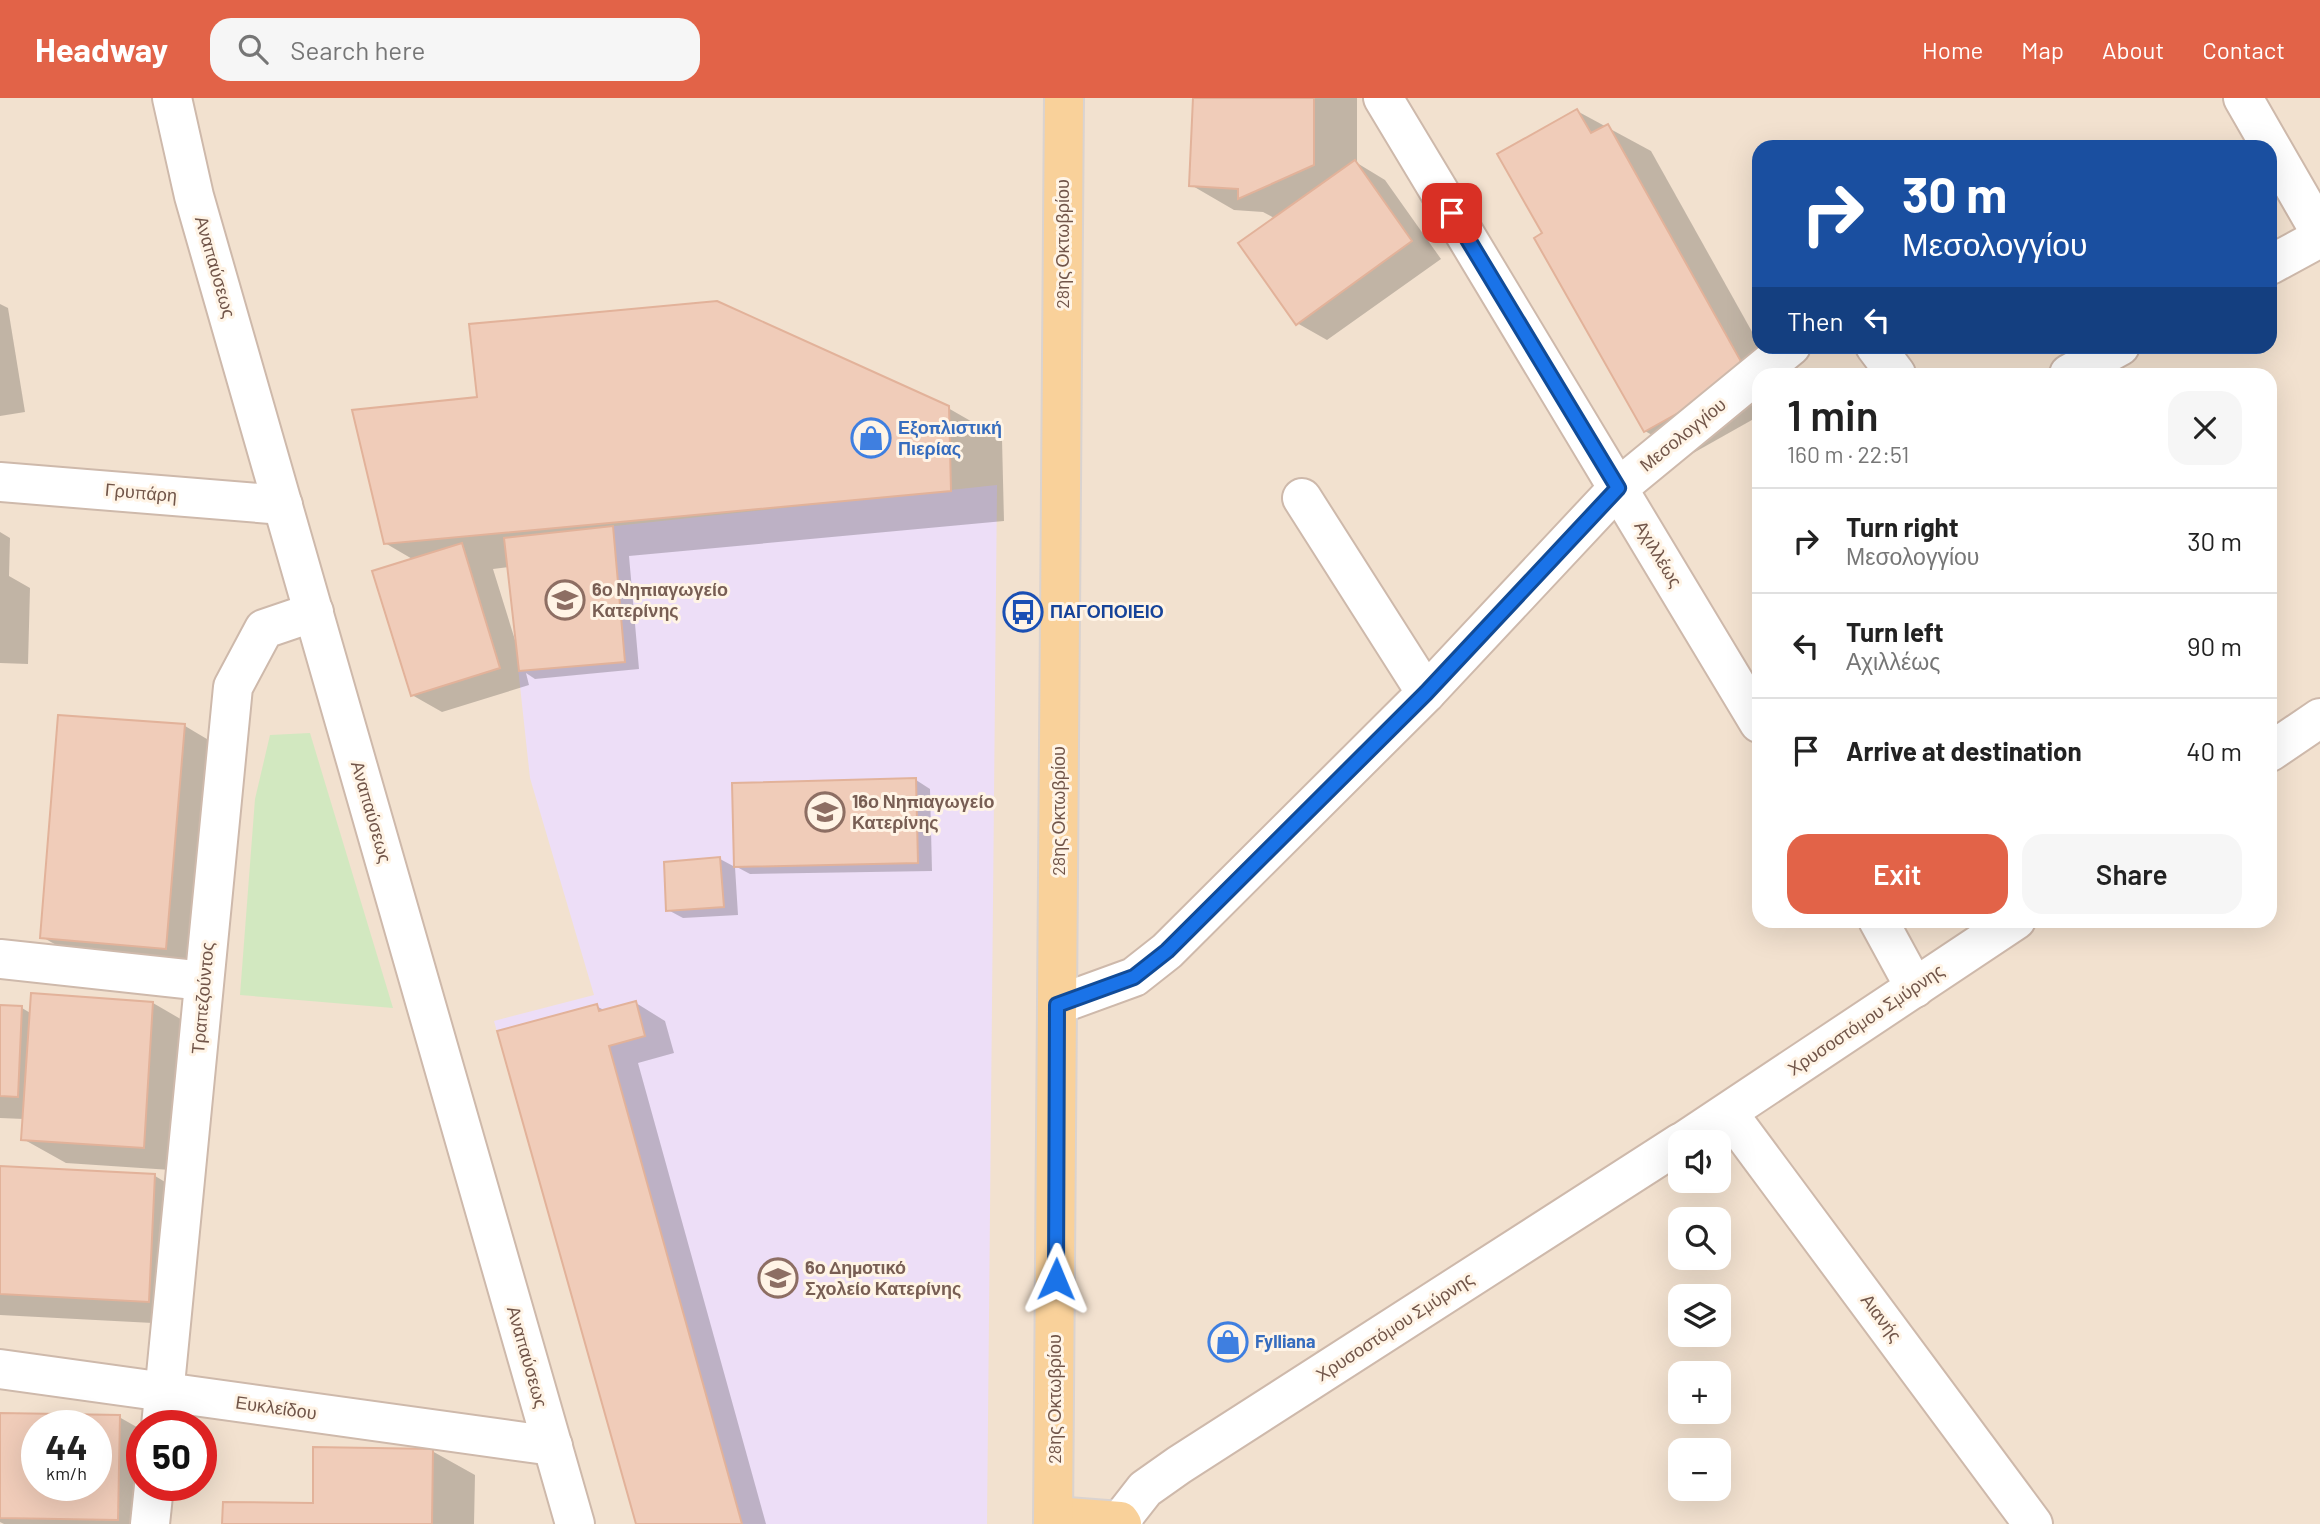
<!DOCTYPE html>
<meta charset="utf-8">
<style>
:root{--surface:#fff;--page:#f6f6f6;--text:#222;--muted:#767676;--line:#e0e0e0;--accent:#e26348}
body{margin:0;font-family:Barlow,sans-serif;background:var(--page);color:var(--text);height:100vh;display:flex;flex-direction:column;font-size:26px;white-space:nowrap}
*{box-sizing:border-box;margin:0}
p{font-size:23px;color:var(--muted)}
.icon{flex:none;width:38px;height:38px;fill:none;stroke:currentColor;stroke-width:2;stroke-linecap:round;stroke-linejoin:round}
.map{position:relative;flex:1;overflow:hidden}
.drawer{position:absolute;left:1752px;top:270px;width:525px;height:560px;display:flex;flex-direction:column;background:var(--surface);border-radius:21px;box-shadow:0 7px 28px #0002}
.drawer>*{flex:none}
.hud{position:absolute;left:1752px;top:42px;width:525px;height:214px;border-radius:21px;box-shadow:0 7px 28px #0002;background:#1a4fa0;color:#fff;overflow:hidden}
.controls{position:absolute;left:1668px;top:1032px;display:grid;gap:14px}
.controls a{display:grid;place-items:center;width:63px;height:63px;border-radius:14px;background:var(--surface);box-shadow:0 7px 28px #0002;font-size:35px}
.speed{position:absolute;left:21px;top:1312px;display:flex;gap:14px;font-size:35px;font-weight:700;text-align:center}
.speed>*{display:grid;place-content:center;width:91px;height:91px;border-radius:50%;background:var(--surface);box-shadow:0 7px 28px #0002;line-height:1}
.speed small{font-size:18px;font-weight:400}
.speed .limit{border:10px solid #d22;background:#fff;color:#111}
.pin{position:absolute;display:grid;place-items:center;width:60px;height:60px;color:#fff;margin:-30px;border-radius:14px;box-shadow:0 4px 10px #0006}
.me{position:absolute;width:77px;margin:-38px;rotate:1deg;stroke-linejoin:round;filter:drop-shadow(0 0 5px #0008)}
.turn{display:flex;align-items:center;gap:24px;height:147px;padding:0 35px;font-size:32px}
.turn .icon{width:91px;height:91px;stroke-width:2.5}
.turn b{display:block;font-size:49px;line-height:60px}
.then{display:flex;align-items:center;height:66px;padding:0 35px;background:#0003;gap:14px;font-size:26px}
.round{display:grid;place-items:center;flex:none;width:74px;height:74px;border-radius:21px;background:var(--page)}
.summary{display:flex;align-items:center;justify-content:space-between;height:119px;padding:0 35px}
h1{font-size:42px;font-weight:600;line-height:52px}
.primary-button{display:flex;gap:14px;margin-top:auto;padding:14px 35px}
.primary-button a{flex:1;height:80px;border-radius:21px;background:var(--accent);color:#fff;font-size:28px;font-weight:600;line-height:80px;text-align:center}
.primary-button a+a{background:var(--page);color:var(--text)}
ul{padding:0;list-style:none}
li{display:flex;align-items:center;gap:21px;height:105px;padding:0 35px;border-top:2px solid var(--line)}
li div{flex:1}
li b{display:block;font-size:26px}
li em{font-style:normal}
header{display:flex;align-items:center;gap:42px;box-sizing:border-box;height:98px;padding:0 35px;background:var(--accent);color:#fff}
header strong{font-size:33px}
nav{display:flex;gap:38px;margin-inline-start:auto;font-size:24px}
.search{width:490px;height:63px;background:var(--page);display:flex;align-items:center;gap:18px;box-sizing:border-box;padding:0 24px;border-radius:21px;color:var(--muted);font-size:26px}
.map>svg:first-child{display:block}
.residential{fill:#f2e1cf;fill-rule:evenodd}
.education{fill:#eddef7}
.green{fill:#d2e8c0}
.shadow{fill:#0003;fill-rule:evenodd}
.building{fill:#f0ccb9;stroke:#e2b29a;stroke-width:2;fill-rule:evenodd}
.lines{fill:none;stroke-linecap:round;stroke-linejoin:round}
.minor-casing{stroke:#ceb9ab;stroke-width:42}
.major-casing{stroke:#dad3d0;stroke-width:42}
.minor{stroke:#fff;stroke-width:38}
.major{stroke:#f9d19a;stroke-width:38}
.route-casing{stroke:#114b97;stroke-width:18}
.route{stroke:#1a73e8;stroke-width:12}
.labels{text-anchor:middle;stroke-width:6;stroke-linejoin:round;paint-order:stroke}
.street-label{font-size:18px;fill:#715549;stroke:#fff4e6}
.shop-label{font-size:18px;font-weight:bold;fill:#366cbe;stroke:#fff4e6;text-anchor:start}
.education-label{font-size:18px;font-weight:bold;fill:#785e54;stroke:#fff4e6;text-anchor:start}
.transit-label{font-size:18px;font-weight:bold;fill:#164399;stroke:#fff4e6;text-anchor:start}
</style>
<header>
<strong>Headway</strong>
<div class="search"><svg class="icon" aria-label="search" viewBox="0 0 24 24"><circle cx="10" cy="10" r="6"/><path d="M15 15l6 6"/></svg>Search here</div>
<nav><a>Home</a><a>Map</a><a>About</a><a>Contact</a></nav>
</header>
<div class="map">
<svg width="2320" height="1426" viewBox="0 0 2320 1426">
<rect width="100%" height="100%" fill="#fbf0e1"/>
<path class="residential" d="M0,0h2320v1426h-2320zM1759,49h511v199h-511zM1759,276h511v546h-511zM1680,1045h38v38h-38zM1680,1122h38v38h-38zM1680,1199h38v38h-38zM1680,1276h38v38h-38zM37,1328h59v60h-59zM142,1328h59v60h-59zM1680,1353h38v38h-38z"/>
<path class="education" d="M997,387l-10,1039h-351l-142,-503 100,-26 -64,-217 -26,-240z"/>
<path class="green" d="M310,635l83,275 -153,-13 15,-196 15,-64z"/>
<g class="shadow">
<path d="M1194,0h163v65l28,17 56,79 -114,81 -30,-17 -21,-104 -13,-7 -29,-2 -43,-25z"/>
<path d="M1577,13l74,40 109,195 -1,70 -71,40 -43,-25 -101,-197z"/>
<path d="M0,206l8,4 17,104 -25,4z"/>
<path d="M948,310l54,31 2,82 -375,35 10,113 -104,10 -9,-6 3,12 -87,27 -30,-17 2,-135 -29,-17zM509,469l8,73h-2l-22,-71z"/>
<path d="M0,434l10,6 -1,38 21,12 -2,76 -28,-1z"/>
<path d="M185,628l42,25 -18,221 -124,-11 -43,-24z"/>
<path d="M916,682l14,9 2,82 -182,3 -15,-8z"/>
<path d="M720,761l15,8 3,48 -55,3 -15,-8z"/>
<path d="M153,905l43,25 -10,143 -120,-8 -43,-24 1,-20 -24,-1v-111l22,1 10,6z"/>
<path d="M636,905l29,18 9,32 -36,10 128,461h-128l-42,-518 10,5z"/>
<path d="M0,1070l155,8 42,25 -6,124 -191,-10z"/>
<path d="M0,1317l119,2 23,13v56l19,38h-157l-4,-2zM37,1328h59v60h-59z"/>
<path d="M432,1353l43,24 -1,49h-250l90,-20z"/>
</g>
<g class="building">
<path d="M1193,0h121v67l-76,34v-10l-49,-3z"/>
<path d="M1577,11l14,24 17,-9 140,250 -104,58 -110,-194 8,-5 -45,-79z"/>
<path d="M1355,62l57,81 -116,84 -58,-82z"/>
<path d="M717,203l232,105 2,85 -567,53 -32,-134 125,-13 -8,-73z"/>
<path d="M613,428l12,136 -106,9 -15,-133z"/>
<path d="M462,445l38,125 -89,28 -39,-125z"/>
<path d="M58,617l127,9 -19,225 -126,-11z"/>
<path d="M916,680l2,85 -184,4 -2,-84z"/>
<path d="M720,759l4,50 -58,4 -2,-49z"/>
<path d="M31,895l122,9 -9,146 -123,-8z"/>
<path d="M636,903l9,35 -36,10 133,478h-106l-139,-493 100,-27 2,7z"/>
<path d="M0,907l22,1 -4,91 -18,-1z"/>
<path d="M0,1068l155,8 -6,128 -149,-8z"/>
<path d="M0,1315l120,2 -2,105 -118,-2zM37,1328h59v60h-59z"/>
<path d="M313,1349l120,2 -1,75h-210l1,-22 90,1z"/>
</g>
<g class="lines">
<g class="minor-casing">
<g id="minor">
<path d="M172,0l22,98 381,1328"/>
<path d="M1383,0l376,625"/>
<path d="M2243,0l77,134"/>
<path d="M2270,167l50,-27"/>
<path d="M1875,248l21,28"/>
<path d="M2069,276l51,-28"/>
<path d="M0,384l283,23"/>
<path d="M1302,400l124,195"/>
<path d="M2270,654l50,-34"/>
<path d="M1878,822l37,68"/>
<path d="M0,861l204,22"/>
<path d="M1057,907l77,-28 33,-26 259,-258 192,-205 173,-142"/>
<path d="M1728,1015l305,411"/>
<path d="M1681,1045l335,-223"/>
<path d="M0,1271l553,77"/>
<path d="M161,1328l72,-739 31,-58 50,-17"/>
<path d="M1120,1423l25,-32 34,-24 501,-322"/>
<path d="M150,1426l4,-38"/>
</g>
</g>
<g class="major-casing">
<g id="major">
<path d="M1054,1418l66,5 2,3"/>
<path d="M1053,1426l11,-1426"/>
</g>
</g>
<use href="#minor" class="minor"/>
<use href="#major" class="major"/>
</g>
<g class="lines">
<g class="route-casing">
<path id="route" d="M1056,1181l1,-274 77,-28 33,-26 259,-258 192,-205 -166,-275"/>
</g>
<use href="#route" class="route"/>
</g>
<defs>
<g id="shop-ring" transform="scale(2.0125)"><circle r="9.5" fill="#fff4e6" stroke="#3f7fe0" stroke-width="1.5"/><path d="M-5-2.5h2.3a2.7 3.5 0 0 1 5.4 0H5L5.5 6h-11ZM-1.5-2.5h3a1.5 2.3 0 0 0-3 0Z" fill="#3f7fe0"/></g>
<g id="school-ring" transform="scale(2.0125)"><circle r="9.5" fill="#fff4e6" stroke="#8d6e63" stroke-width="1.5"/><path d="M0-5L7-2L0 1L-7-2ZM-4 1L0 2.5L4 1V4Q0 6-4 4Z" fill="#8d6e63"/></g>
<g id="bus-ring" transform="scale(2.0125)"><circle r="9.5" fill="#fff4e6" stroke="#1a4fb4" stroke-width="1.5"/><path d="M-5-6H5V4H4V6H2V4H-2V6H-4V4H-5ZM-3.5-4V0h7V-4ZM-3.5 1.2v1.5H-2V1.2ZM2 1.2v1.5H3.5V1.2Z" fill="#1a4fb4"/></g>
</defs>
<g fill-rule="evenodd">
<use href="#shop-ring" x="871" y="340"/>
<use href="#school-ring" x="565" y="502"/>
<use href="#bus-ring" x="1023" y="514"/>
<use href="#school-ring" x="825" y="714"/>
<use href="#school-ring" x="778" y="1180"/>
<use href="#shop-ring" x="1228" y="1244"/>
</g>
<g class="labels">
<g class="street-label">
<text transform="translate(1063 146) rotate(-90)" y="6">28ης Οκτωβρίου</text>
<text transform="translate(215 169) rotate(74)" y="6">Αναπαύσεως</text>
<text transform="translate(1683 337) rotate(-39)" y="6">Μεσολογγίου</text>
<text transform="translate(141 395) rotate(5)" y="6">Γρυπάρη</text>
<text transform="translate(1658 456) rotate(59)" y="6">Αχιλλέως</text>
<text transform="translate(1059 713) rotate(-90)" y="6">28ης Οκτωβρίου</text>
<text transform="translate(371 714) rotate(74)" y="6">Αναπαύσεως</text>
<text transform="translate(203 900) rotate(-85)" y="6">Τραπεζούντος</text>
<text transform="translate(1866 922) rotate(-34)" y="6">Χρυσοστόμου Σμύρνης</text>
<text transform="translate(1881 1220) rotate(53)" y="6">Αιανής</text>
<text transform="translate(1395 1229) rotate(-33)" y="6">Χρυσοστόμου Σμύρνης</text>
<text transform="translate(527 1259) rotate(74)" y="6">Αναπαύσεως</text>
<text transform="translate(1055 1301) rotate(-90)" y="6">28ης Οκτωβρίου</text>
<text transform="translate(276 1310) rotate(8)" y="6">Ευκλείδου</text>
</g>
<g class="shop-label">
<text x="898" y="336">Εξοπλιστική<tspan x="898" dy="21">Πιερίας</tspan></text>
<text x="1255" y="1250">Fylliana</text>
</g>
<g class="education-label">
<text x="592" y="498">6ο Νηπιαγωγείο<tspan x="592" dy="21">Κατερίνης</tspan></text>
<text x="852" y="710">16ο Νηπιαγωγείο<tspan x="852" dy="21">Κατερίνης</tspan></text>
<text x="805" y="1176">6ο Δημοτικό<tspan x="805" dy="21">Σχολείο Κατερίνης</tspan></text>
</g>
<g class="transit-label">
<text x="1050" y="520">ΠΑΓΟΠΟΙΕΙΟ</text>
</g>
</g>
</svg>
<div class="controls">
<a><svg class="icon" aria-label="sound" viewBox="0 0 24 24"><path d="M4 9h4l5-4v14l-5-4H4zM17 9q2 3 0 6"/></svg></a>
<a><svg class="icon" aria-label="search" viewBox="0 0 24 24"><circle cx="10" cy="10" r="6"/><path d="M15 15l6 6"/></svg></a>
<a><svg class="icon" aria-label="layers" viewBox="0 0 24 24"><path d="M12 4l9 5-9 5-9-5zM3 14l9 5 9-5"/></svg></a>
<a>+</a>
<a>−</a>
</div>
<div class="speed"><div>44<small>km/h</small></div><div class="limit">50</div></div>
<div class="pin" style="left:1452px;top:115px;background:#d93025"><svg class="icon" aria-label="arrive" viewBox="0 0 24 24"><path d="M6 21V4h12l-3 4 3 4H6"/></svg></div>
<svg class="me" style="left:1056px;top:1181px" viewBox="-20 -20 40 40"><path d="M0-17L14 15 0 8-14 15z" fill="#1a73e8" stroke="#fff" stroke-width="4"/></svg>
<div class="hud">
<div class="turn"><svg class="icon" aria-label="right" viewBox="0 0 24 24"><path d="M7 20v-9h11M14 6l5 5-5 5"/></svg><div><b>30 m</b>Μεσολογγίου</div></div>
<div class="then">Then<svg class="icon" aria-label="left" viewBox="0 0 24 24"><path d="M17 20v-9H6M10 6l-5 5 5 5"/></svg></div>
</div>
<section class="drawer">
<div class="summary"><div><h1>1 min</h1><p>160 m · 22:51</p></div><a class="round"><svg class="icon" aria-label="close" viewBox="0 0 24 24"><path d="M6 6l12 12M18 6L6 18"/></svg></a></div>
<ul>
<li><svg class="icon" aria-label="right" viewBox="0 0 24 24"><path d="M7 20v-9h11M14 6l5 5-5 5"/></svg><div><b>Turn right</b><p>Μεσολογγίου</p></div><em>30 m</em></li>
<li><svg class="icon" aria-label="left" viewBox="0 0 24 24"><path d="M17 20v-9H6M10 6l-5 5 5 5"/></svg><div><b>Turn left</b><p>Αχιλλέως</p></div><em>90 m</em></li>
<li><svg class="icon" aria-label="arrive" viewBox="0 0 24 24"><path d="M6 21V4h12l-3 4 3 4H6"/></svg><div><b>Arrive at destination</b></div><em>40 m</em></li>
</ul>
<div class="primary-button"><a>Exit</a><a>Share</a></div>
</section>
</div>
